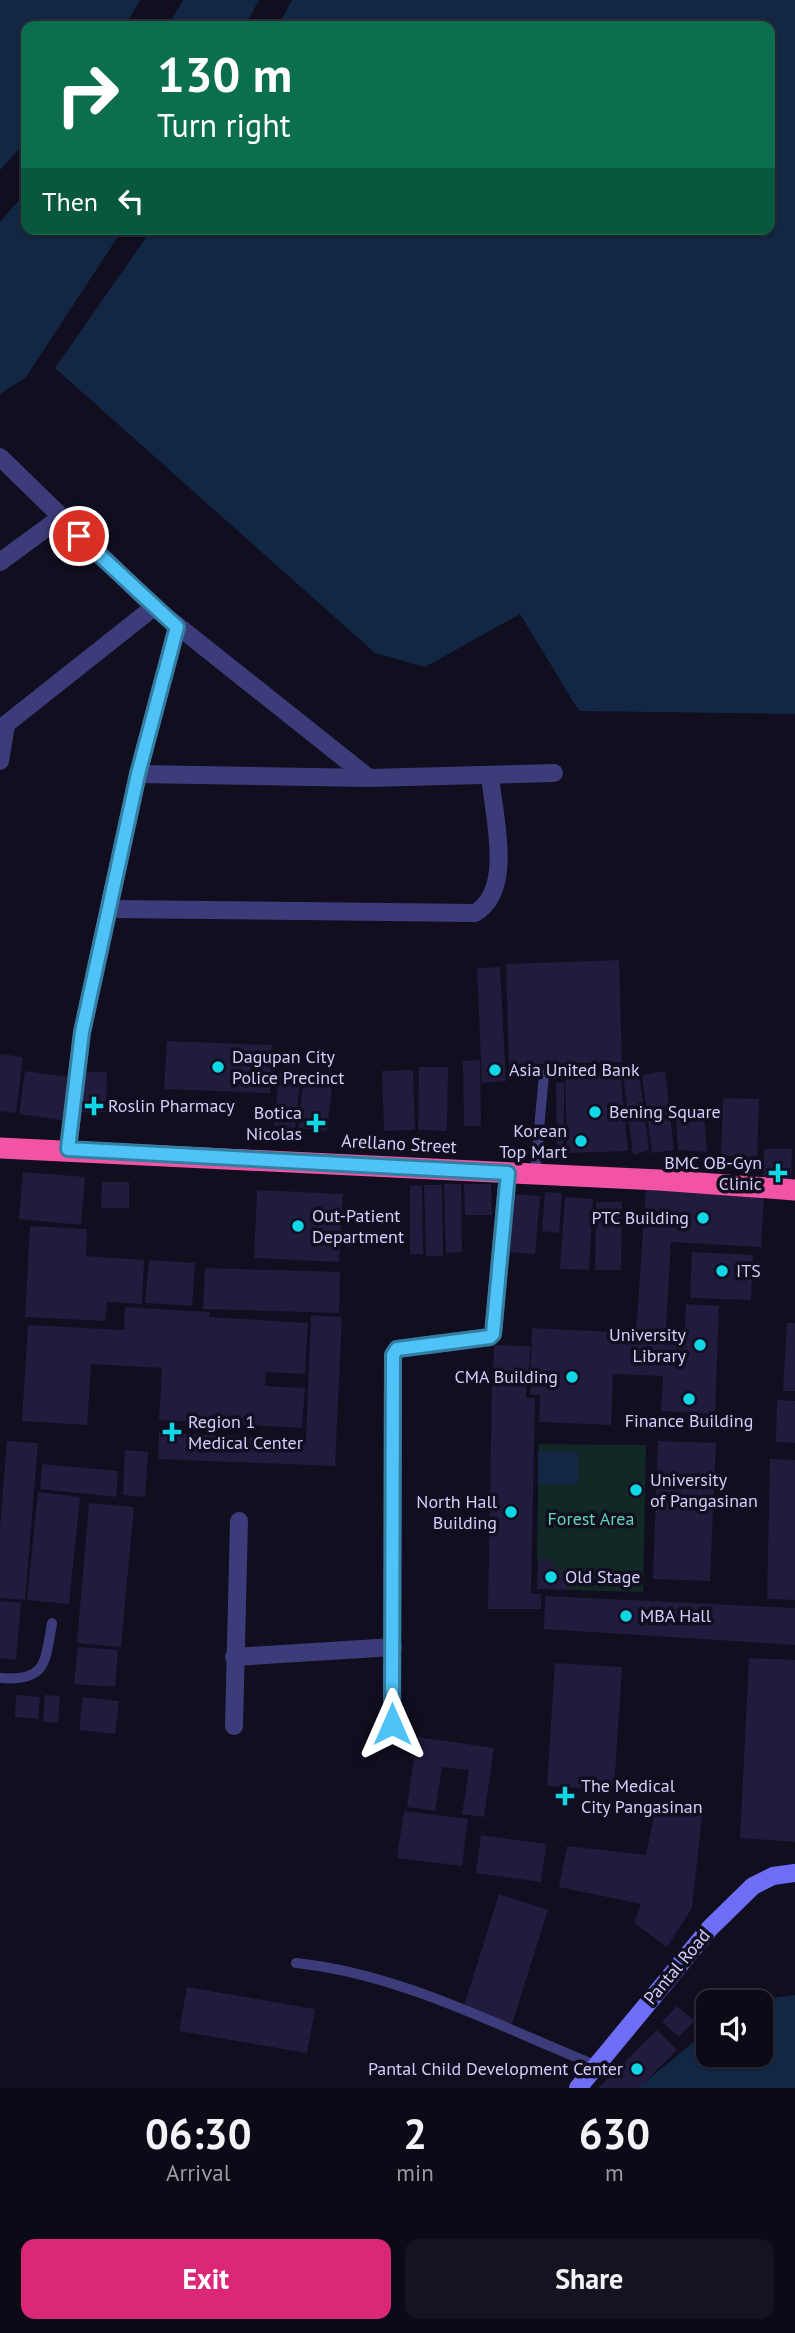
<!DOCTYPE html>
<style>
:root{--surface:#0c0a17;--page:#151320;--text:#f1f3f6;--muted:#9a9aa1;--line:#2c2b36;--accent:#db2777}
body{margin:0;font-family:"PT Sans",sans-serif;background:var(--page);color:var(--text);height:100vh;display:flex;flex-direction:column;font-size:26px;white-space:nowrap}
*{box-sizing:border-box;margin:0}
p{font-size:23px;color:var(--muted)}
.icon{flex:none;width:38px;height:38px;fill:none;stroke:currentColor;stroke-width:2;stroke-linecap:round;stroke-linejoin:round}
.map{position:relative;height:2088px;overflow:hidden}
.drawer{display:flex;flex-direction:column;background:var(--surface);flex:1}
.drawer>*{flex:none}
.top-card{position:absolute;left:21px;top:21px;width:754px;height:214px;border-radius:14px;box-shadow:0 2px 5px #0004,0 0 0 2px var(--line);background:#0b6e4f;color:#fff;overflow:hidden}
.controls{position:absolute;left:696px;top:1990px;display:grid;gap:14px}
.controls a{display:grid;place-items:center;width:77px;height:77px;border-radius:14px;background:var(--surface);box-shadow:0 2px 5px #0004,0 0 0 2px var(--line);font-size:35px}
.pin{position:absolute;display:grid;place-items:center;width:60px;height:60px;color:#fff;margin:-30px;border:4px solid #fff;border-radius:50%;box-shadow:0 2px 7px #0007}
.me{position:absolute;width:77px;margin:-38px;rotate:0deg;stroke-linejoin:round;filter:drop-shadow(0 0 5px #0008)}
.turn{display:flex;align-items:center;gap:24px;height:147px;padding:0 21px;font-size:32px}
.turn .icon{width:91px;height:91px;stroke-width:2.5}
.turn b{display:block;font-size:49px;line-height:60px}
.then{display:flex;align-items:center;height:66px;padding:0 21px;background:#0003;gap:14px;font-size:26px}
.eta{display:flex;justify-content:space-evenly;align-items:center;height:119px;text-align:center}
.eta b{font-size:42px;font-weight:700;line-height:49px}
.primary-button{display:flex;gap:14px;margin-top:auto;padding:14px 21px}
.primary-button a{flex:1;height:80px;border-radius:14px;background:var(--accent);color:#fff;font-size:28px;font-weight:700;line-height:80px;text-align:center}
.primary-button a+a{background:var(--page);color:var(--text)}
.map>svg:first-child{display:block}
.green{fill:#112827}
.water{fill:#112744}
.building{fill:#211b3e}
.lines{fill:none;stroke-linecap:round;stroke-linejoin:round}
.lane{stroke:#3d3c7a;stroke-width:10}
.street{stroke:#3d3c7a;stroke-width:18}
.secondary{stroke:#6d6df5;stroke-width:18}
.highway{stroke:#f353a4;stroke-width:21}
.route-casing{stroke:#337fa1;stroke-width:18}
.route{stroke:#4fc3f7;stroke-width:12}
.poi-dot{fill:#10d7e6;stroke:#100e1f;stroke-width:2.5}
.labels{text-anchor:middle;stroke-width:7;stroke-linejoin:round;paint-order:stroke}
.poi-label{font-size:18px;fill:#d3cffc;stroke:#100e1f;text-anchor:start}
.street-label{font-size:18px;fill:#d3cffc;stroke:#100e1f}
.park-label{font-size:18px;fill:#61d6b5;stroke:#100e1f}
</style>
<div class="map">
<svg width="795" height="2088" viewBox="0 0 795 2088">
<rect width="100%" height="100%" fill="#100e1f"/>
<path class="green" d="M539,1444l107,1 -3,147 -76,-2 -18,-30h-12z"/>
<g class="water">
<path d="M0,0h140l-15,26h-99v115l-26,29z"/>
<path d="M183,0h76l-14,26h-77z"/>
<path d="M292,0h503v714l-216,-3 -59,-97 -95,53 -50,-14 -320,-285 97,-139h618v-203h-492z"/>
<path d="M26,192v37h97l-97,148 -26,17v-172z"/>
<path d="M538,1451l40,1v33l-40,-1z"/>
<path d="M795,1995v93h-157l71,-59v25h52v-52h-19z"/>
</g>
<g class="building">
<path d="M619,960l3,102 -113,3 -3,-101z"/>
<path d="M500,967l6,114 -24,2 -5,-115z"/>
<path d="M167,1041l105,4 -2,48 -106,-4z"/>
<path d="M0,1054l23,3 -7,56 -16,-2z"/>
<path d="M480,1060l1,66h-17l-1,-65z"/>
<path d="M419,1067h29l-1,64 -29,-1z"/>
<path d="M280,1070l21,3 -6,55 -21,-2z"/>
<path d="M413,1070l2,60 -31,1 -2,-60z"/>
<path d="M25,1071l43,6 -6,43 -43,-6z"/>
<path d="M620,1071l8,80 -61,2 -2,-80z"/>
<path d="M665,1071l9,79 -22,3 -10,-78z"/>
<path d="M78,1072h29l-1,40h-28z"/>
<path d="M639,1073l10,77 -16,5 -10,-81z"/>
<path d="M304,1074l29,2 -6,55 -29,-3z"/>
<path d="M564,1082v66h-7l-1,-65z"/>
<path d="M723,1098l36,1 -2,58 -36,-1z"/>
<path d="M676,1116h28l3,36 -29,-2z"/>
<path d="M764,1149h28l-1,32h-28z"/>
<path d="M23,1172l62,5 -4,48 -62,-6z"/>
<path d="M102,1182h27v26h-28z"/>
<path d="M444,1184h17l1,68 -16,1z"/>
<path d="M464,1184h27l1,31h-27z"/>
<path d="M424,1185h18l1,71h-17z"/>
<path d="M410,1186h12l1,68h-13z"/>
<path d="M646,1189l118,7 -3,51 -90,-5 -6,102 19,2 2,-42 33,2 -4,108 -54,-3 2,-35 -50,-2 -2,51 -72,-3 1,-27h-10l2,-67 104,5z"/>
<path d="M257,1190l86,4 -4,68 -85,-4z"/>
<path d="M545,1192l17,1 -3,40 -17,-2z"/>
<path d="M512,1194l28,2 -5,58 -28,-2z"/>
<path d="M565,1197l28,2 -4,71 -29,-1z"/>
<path d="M596,1202h26l-1,68h-26z"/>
<path d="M30,1226l57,3 -1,27 58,4 -2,44 -35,-2 -2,19 -80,-4z"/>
<path d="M692,1252l61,3 -2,45 -61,-2z"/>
<path d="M149,1260l46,3 -3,43 -47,-3z"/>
<path d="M205,1268l135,4 -1,41 -136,-4z"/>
<path d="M125,1307l85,5 -1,5 99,6 -3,51 -39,-2 -1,14 40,2 -3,40 -143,-8 3,-52 -71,-4 -4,61 -65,-4 6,-96 96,5z"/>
<path d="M311,1315l31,2 -7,149 -177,-7 1,-26 147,6z"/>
<path d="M787,1323h8v68h-12z"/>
<path d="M494,1345l36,1 -1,36h-36z"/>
<path d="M492,1384h34v14h9l-4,196h10v15h-53z"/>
<path d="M777,1400l18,1v42l-19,-1z"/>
<path d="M7,1441l31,2 -13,157 -25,-2v-70z"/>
<path d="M658,1441l58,2 -6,138 -57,-2z"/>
<path d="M125,1450l23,2 -3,45 -22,-2z"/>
<path d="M770,1459l25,1v140l-28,-1z"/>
<path d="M42,1464l76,7 -2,26 -76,-8z"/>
<path d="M38,1492l42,5 -11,107 -42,-4z"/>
<path d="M89,1503l45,4 -13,140 -44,-4z"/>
<path d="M538,1560h11l19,21 -1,9 -30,-1z"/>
<path d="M545,1596l250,12v37l-251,-16z"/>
<path d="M0,1601l21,2 -5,57 -16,-2z"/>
<path d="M78,1647l40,3 -3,37 -41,-3z"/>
<path d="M749,1658l46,2v182l-55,-4z"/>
<path d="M555,1663l67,4 -8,123 -67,-4z"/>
<path d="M16,1695l24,2 -2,22 -23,-2z"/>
<path d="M45,1695l15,1 -2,27 -15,-1z"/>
<path d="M83,1697l36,4 -4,33 -36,-4z"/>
<path d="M417,1737l77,11 -10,69 -22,-3 7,-44 -27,-3 -7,44 -28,-4z"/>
<path d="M657,1801l46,7 -11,100 -25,39 -33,-24 7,-19 -82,-17 8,-41 79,9z"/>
<path d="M404,1811l64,8 -6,47 -65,-8z"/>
<path d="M481,1835l65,9 -5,38 -65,-9z"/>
<path d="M499,1894l49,16 -36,114 -49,-15z"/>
<path d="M187,1987l128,22 -8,44 -128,-22z"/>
<path d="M677,2006l17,15 -15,16 -17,-15z"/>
<path d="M657,2030l20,20 -38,38h-41z"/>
</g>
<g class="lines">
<g class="lane">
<path d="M535,1174l9,-100"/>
<path d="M0,1678c47,4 45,-16 52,-55"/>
<path d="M296,1963c105,11 202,63 299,102"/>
</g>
<g class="street">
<path d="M0,457l154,150 215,171"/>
<path d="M0,562l60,-44"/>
<path d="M0,729l154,-122"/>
<path d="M0,761l6,-36"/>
<path d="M138,774l231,4 185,-5"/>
<path d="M111,909l364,4c40,-23 18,-99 15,-138"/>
<path d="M68,1149l14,-116 56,-259 39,-147"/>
<path d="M234,1657l159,-10"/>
<path d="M392,1724l1,-369 4,-6 93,-12 3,-3 15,-161"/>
<path d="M234,1726l5,-205"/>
</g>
<path class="secondary" d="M578,2088l132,-160 43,-42 20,-10 22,-3"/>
<path class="highway" d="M0,1148l659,32 136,10"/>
</g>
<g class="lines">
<g class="route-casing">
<path id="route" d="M79,536l98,91 -39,147 -56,258 -14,117 440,24 -15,161 -3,3 -93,12 -4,6 -1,369"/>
</g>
<use href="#route" class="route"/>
</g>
<g class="poi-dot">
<circle cx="218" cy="1067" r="7"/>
<circle cx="495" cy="1070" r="7"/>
<path d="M90.5 1095.5h7v7h7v7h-7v7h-7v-7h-7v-7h7z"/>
<circle cx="595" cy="1112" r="7"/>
<path d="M312.5 1112.5h7v7h7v7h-7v7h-7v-7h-7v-7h7z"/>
<circle cx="581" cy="1141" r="7"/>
<path d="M774.5 1162.5h7v7h7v7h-7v7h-7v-7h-7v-7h7z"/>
<circle cx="703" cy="1218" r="7"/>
<circle cx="298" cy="1226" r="7"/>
<circle cx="722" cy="1271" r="7"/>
<circle cx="700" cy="1345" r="7"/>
<circle cx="572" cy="1377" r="7"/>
<circle cx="689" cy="1399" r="7"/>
<path d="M168.5 1421.5h7v7h7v7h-7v7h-7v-7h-7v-7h7z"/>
<circle cx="636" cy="1490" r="7"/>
<circle cx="511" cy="1512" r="7"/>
<circle cx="551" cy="1577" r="7"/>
<circle cx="626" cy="1616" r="7"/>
<path d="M561.5 1785.5h7v7h7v7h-7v7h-7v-7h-7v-7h7z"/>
<circle cx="637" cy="2069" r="7"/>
</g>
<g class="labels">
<g class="poi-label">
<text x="232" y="1063">Dagupan City<tspan x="232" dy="21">Police Precinct</tspan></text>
<text x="509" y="1076">Asia United Bank</text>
<text x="108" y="1112">Roslin Pharmacy</text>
<text x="609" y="1118">Bening Square</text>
<text x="302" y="1119" text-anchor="end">Botica<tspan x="302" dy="21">Nicolas</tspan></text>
<text x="567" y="1137" text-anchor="end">Korean<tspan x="567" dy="21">Top Mart</tspan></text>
<text x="762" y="1169" text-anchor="end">BMC OB-Gyn<tspan x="762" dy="21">Clinic</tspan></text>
<text x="312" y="1222">Out-Patient<tspan x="312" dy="21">Department</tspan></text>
<text x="689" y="1224" text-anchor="end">PTC Building</text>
<text x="736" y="1277">ITS</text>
<text x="686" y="1341" text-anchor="end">University<tspan x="686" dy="21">Library</tspan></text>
<text x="558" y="1383" text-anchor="end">CMA Building</text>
<text x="689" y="1427" text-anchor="middle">Finance Building</text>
<text x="188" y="1428">Region 1<tspan x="188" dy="21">Medical Center</tspan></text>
<text x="650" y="1486">University<tspan x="650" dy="21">of Pangasinan</tspan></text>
<text x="497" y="1508" text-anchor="end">North Hall<tspan x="497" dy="21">Building</tspan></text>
<text x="565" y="1583">Old Stage</text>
<text x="640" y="1622">MBA Hall</text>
<text x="581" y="1792">The Medical<tspan x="581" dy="21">City Pangasinan</tspan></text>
<text x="623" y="2075" text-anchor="end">Pantal Child Development Center</text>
</g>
<g class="street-label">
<text transform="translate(399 1144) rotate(3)" y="6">Arellano Street</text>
<text transform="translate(677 1967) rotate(-50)" y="6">Pantal Road</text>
</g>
<g class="park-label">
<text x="591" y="1525">Forest Area</text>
</g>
</g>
</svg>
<div class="controls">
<a><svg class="icon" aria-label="sound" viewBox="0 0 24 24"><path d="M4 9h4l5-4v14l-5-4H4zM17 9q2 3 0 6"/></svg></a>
</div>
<div class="pin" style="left:79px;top:536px;background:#d93025"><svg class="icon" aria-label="arrive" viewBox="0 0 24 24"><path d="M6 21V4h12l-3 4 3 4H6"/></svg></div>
<svg class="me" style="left:392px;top:1724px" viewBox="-20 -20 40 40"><path d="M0-17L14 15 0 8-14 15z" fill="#4fc3f7" stroke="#fff" stroke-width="4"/></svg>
<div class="top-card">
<div class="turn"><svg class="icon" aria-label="right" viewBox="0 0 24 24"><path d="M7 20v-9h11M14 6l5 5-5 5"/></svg><div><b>130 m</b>Turn right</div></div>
<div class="then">Then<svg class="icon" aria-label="left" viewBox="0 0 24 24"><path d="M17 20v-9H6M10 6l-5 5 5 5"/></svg></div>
</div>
</div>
<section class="drawer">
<div class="eta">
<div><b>06:30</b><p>Arrival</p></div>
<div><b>2</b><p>min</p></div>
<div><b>630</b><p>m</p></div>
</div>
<div class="primary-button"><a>Exit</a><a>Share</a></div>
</section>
